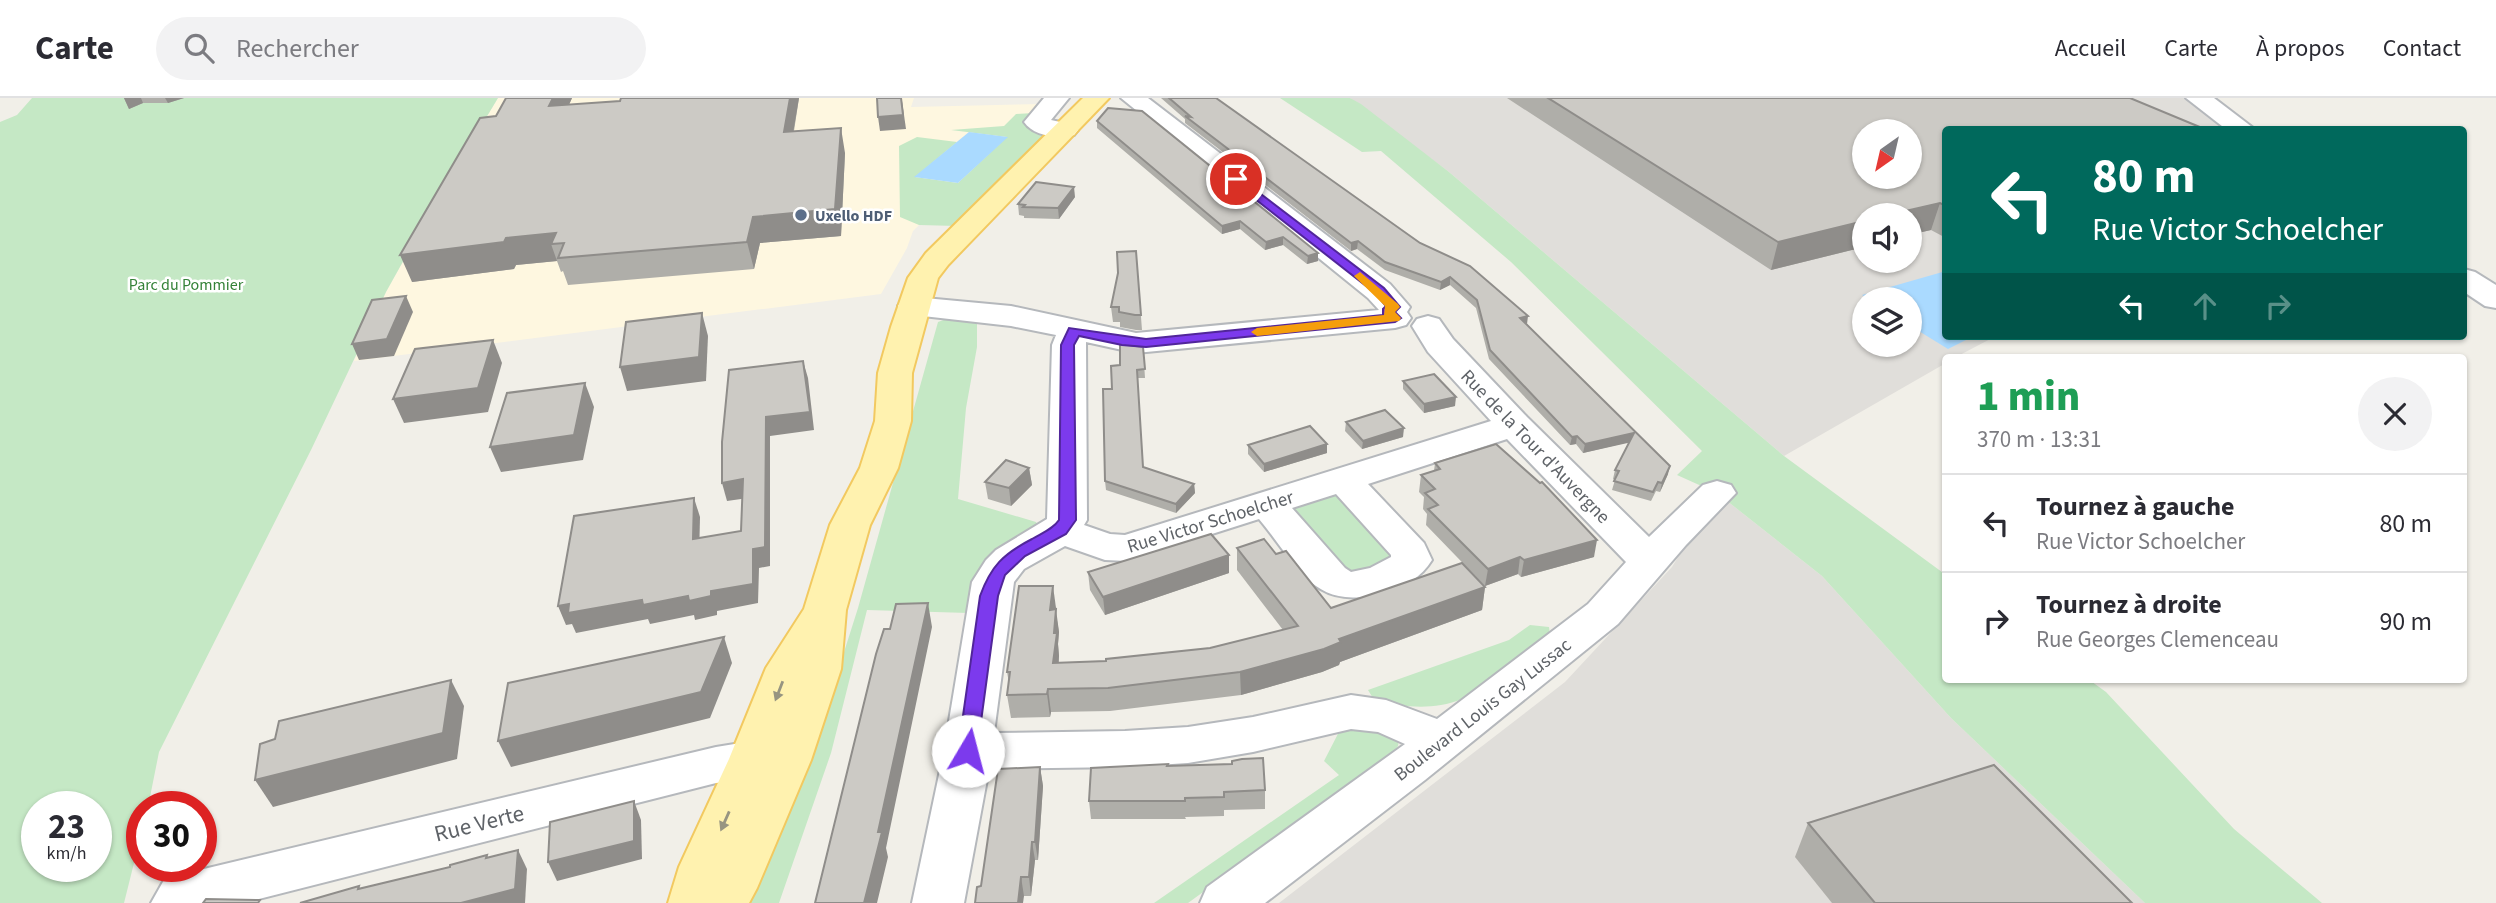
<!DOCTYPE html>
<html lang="fr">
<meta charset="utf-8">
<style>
:root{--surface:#fff;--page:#f2f2f3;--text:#2b2b33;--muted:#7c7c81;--line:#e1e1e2}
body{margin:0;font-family:"Source Sans 3",sans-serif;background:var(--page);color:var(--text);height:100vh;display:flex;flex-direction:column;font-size:26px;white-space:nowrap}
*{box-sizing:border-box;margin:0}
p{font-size:23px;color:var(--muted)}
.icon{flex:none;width:38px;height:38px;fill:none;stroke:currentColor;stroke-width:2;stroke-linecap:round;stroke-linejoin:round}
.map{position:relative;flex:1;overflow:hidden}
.details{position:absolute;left:1942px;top:256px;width:525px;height:329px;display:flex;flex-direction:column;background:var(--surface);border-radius:7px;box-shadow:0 2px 5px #0004}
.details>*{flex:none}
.guide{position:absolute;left:1942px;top:28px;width:525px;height:214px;border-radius:7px;box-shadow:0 2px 5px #0004;background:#00695c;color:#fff;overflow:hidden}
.needle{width:46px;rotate:214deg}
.fabs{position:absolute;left:1852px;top:21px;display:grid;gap:14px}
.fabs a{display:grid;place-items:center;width:70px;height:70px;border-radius:50%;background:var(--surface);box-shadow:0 2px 5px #0004;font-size:35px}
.speed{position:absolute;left:21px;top:693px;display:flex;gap:14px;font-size:35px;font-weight:700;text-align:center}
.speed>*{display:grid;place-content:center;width:91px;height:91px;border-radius:50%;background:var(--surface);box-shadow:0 2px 5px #0004;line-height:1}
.speed small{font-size:18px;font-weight:400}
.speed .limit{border:10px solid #d22;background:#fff;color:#111}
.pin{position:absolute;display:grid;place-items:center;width:60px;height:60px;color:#fff;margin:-30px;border:4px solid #fff;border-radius:50%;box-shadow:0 2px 7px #0007}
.me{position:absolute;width:77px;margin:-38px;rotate:8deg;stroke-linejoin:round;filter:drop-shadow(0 0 5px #0008)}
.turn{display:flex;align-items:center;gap:24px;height:147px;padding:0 35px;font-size:32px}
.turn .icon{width:91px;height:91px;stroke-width:2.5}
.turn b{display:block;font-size:49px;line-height:60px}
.lanes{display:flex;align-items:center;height:66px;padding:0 35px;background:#0003;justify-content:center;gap:35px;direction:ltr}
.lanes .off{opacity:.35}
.round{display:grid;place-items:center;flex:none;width:74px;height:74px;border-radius:37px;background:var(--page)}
.head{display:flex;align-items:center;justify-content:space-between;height:119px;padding:0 35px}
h1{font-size:42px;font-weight:800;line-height:52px;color:#1e9e55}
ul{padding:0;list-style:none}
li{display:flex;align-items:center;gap:21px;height:98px;padding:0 35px;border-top:2px solid var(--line)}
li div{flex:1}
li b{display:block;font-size:26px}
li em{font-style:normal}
header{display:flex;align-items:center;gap:42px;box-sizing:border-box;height:98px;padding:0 35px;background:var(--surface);border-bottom:2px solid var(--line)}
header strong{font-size:33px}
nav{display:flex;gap:38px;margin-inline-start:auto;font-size:24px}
.search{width:490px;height:63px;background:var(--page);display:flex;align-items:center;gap:18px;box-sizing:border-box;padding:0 24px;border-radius:38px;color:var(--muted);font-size:26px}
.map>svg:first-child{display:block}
.commercial{fill:#fef7e0}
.industrial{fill:#e0deda;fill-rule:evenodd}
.green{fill:#c5e8c5;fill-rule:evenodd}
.water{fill:#aadaff}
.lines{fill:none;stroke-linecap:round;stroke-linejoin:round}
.minor-casing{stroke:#b5b8bc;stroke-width:4}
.major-casing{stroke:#f2c960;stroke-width:4}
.minor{fill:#fff;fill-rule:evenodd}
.major{fill:#fff2af;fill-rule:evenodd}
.wall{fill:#afaea9}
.shaded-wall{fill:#8f8d8a}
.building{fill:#cccac5;stroke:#8f8d8a;stroke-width:2;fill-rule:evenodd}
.oneway{fill:#979581}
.route{fill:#7c3aed;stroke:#51269a;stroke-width:2}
.slow{fill:#f59e0b}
.service-dot{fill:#5c6f8a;stroke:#fff;stroke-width:2.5}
.labels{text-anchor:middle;stroke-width:5;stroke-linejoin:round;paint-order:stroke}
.far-service-label{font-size:16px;font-weight:bold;fill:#4e5e75;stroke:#fff;text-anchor:start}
.far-park-label{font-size:16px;fill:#348238;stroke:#fff}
.street-label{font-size:19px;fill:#5f6368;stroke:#fff}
.near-street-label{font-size:23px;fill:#5f6368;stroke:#fff}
</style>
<header>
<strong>Carte</strong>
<div class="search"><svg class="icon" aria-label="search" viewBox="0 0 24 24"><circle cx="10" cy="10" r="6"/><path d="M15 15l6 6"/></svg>Rechercher</div>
<nav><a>Accueil</a><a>Carte</a><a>À propos</a><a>Contact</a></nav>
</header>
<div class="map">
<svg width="2496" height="805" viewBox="0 0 2496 805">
<rect width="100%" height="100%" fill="#f1efe8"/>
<path class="commercial" d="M498,0h416l-3,9 132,-3 -130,127 -6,17 -26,46 -527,67 32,-69 58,-104z"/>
<g class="industrial">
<path d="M1350,0h848l46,31 -298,1v206h50l-40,21h-10v6l-162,93 -335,-284zM1864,33h45v46h-45zM1864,117h45v46h-45zM1864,201h45v46h-45z"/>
<path d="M1717,395l105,83 129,142 194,185h-866l286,-221 107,-115z"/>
</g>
<g class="green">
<path d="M32,0h466l-54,90 -58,104 -75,158 -152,302 -11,55h-6v24l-18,72h-124v-781l17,-7zM37,709h59v59h-59z"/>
<path d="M1280,0h70l11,6 88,68 335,284 162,119v104h142l18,13 128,137 88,74h-177l-194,-185 -129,-142 -105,-83 -40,-18 25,-24 -191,-189 -130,-111 -19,1z"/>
<path d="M1034,15l18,20 -95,93 -38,-1 -19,-8 -1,-71 18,-9 40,5 -42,35 43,6 49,-46 -56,-7 53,-4 12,-12z"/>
<path d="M949,220l28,1v28l-11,61 -8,91 78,23 3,5c-49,18 -63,34 -70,86l-102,-3 -36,143 -52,150h-30l63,-150 46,-145 80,-286z"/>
<path d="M1339,389l63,68 -49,24 -73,-73z"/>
<path d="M1530,527l19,2 1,8c-30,23 -70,64 -109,70 -22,4 -43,0 -65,-2l-8,-13 141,-50z"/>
<path d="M1358,626l41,14 -1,8 -6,9 -204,148h-34l185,-128 -15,-14 17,-33z"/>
</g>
<g class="water">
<path d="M969,34l39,5 -50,46 -44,-6z"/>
<path d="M1946,173v65h28l-26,13 -39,-24v-26h-40l-7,-4z"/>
</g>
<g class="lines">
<g class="minor-casing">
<g id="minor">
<path d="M1044,0h25l-18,22 23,5 4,5 -4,5c-16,4 -41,1 -50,-13z"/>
<path d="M1121,0h27l242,186 20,23 -3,5 4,6 -5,7 -11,3 -259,25 -50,-11 1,178 -3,5 26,9 15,1 366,-114 -63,-69 -16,-26 5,-7 11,-3 11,3 14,20 74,78 122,120 54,-52 14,-4 14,4 5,8 -50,52 -68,79 -193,156 -160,123h-65l7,-16 198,-143 -27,-12 -27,-3 -98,23 -65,11 -63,4 -136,2 -25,134h-52l32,-152 28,-169 14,-22 10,-10 51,-31 5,-174 4,-10 -45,-9 -97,-11 -11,-2 -5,-7 5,-7 11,-2 97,9 125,27 243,-23 -11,-12zM1507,341l119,123 -38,42 -151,115 -51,-19 -35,-5 -98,22 -65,10 -63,4 -131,2 20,-151 10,-13 41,-23 40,14 22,1 132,-42c40,48 55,95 126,73 20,-6 36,-14 47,-32l-8,-17 -56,-59zM1336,396l55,61v2l-21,11 -19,4 -6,-4 -53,-60z"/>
<path d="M2186,0h28l42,32h-29z"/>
<path d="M2464,171l11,3 21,13v23l-11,-2 -21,-14z"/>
<path d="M753,643l25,1 17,5 7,13 -7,13c-23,7 -53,6 -79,10l-473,120h-92l13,-23 19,-6 533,-127z"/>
</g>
</g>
<g class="major-casing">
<path id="major" d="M1083,0h26l-161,167 -10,13 -26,95 -1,48 -13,47 -28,57 -24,85 -5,59 -30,91 -54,128 -8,15h-81l11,-36 50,-108 37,-91 38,-59 26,-84 30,-57 15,-47 3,-48 13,-46 17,-49 18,-25z"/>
</g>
<use href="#minor" class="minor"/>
<use href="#major" class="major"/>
</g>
<g class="wall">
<path d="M124,0h60l-16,5h-25l-14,6z"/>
<path d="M506,0h66l-3,7 230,-7 -5,33 51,22 -4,83 -81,7 -6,26 -186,16 -5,-14 -2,1 -4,-11 -41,4 -2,4 -102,13 84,-166z"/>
<path d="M1161,0h55l311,226 141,150 -8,18 -4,-1 -5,10 -39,-11 3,-10 -2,-1 2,-9 14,-28 -46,11 -7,-9 -6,1 -81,-86 -13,-51 -26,-23 -10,5 -55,-20 -28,-21 -6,2 -166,-128v-4z"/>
<path d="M1507,0h623l-184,32v108l-15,-8 -22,5v-20h-45v32l-93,23z"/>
<path d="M1108,10l210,153 -11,3 -24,-19 -18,5 -25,-21 -18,5 -125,-106v-7z"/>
<path d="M1075,99l-16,22 -35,-1v-2l-5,-1 -1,-11z"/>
<path d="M1136,153l6,79h-6l-16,-3v-5h-7l-2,-15z"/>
<path d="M1143,249l2,31h-8l6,89 51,17 1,9 -19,20 -70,-23 -1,-9 7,-92 8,-24z"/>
<path d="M1403,283l52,25 -31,7 -21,-24z"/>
<path d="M1346,324l57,15 -41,12 -17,-18z"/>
<path d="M1248,347l79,8 -63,19 -16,-18z"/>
<path d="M1435,365l159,94 -73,20 -3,-3 -33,12 -59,-61 1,-11 -4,-5 1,-12 -5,-5 2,-17 13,-4z"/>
<path d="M1029,370l3,17 -21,21 -23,-7 -3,-17z"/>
<path d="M1237,450l39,6 55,54 154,-21 -3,23 -142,52 -1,3 -17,7 -81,23 -131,16 -59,1 -1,5 -39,1 -4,-23 2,-12 -2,-11 48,-63 4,23 -1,12 1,12v7l47,-2 104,-13 73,-18 -46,-60z"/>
<path d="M1088,474l141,1 -124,42 -15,-25z"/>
<path d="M1168,668l97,24v19l-41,1v6l-39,1 1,2h-95l-2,-18z"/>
<path d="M1040,669l3,19 -5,74h-3l-4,36h-7l-43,-10z"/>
<path d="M1808,725l324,80h-300l-37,-46z"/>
</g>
<g class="shaded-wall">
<path d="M124,0h17l2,5 -14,6z"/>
<path d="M165,0h19l-16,5z"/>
<path d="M553,0h19l-15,32 -8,-24z"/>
<path d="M790,0h9l-10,59 -5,-25z"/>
<path d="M902,3l4,28 -26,2 -2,-14z"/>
<path d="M841,30l4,25 -4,83 -81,7 -6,26 -7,-27 6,-25z"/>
<path d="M1074,89l1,10 -16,22 -1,-11z"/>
<path d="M1940,105l-9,27 -22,5v-20h-21z"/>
<path d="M1240,123v8l-18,5v-8z"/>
<path d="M1864,123v26l-93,23 7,-28z"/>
<path d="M556,135l-5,11 6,17 -41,4 -2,4 -102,13 -12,-27 106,-17z"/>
<path d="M1283,139v8l-18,5 1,-8z"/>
<path d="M1358,143l-1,8 -6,2v-8z"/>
<path d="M1318,155v8l-11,3 1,-8z"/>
<path d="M1450,179v8l-10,5 1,-8z"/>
<path d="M406,198l7,16 -19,44 -35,4 -7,-16z"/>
<path d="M702,215l6,23 -2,45 -79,10 -7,-24z"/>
<path d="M1528,218l-1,8 -7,-6z"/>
<path d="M493,242l9,23 -14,49 -84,11 -11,-24z"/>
<path d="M803,263l5,17 6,52 -44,6v130l-11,2 -1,35 -41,8v4l-22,5 -1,-5 -44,9 -2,-5 -72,14 -4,-9 -6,1 -8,-19 11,-2 142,-13 42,-42 13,-132z"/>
<path d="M585,285l9,24 -11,53 -82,12 -11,-25z"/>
<path d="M1456,299l-1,9 -31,7v-9z"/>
<path d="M1404,330l-1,9 -41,12 1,-8z"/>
<path d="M1634,335l-2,9 -49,11 2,-9z"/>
<path d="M1577,338l-1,8 -6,1 2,-8z"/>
<path d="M1327,346v9l-63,19v-8z"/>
<path d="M1670,368l-2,8 -8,18 2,-9z"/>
<path d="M1029,370l3,17 -21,21 -2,-18z"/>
<path d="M743,381l5,19 -21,3 -5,-18z"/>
<path d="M1194,386l1,9 -19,20v-9z"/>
<path d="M694,400l6,19 -1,41 -6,-19z"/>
<path d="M1597,442l-3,17 -73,20 3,-17z"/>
<path d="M1229,457v18l-124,42 -2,-18z"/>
<path d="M1520,459l-2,17 -33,12 3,-17z"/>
<path d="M1053,488l3,22 -3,24 -3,-22z"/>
<path d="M1485,489l-3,23 -142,52 -1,3 -17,7 -81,23 -1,-23 99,-33z"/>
<path d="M928,505l4,24 -46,221 2,9 -11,46h-13l14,-71z"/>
<path d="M1056,511l3,23 -1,12 1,12 -3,30 -3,-23 1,-30z"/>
<path d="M724,539l8,26 -22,55 -199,49 -13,-26z"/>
<path d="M451,582l13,26 -7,53 -184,48 -18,-27z"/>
<path d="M1048,591l3,23 -1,5 -3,-23z"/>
<path d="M1040,669l3,19 -5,74 -3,-18z"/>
<path d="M634,703l7,19 1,39 -85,22 -9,-19z"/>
<path d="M1032,744l3,18 -4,36 -2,-19z"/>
<path d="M518,752l9,19 -2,34h-64z"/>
<path d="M1021,779l3,19 -1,7h-5z"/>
</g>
<g class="building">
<path d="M506,0h47l-4,8 71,-5 1,-3h169l-6,34 57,-4 -6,81 -82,8 -6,25 -189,16 6,-15 -13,1 5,-11 -50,5 -2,4 -104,13 80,-137 16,-2z"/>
<path d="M877,0h24l2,17 -25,2z"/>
<path d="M1169,0h47l204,145 50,23 58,50 -8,2 150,148 -8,17 -4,-1 -5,10 -39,-11 5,-10 -4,-1 19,-37 -49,11 -8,-8 -5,1 -82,-87 -13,-50 -27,-23 -9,5 -56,-20 -27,-21 -7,2 -166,-127 6,1z"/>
<path d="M1548,0h582l77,32h-261v76l-6,-3 -52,12h-24v6l-86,21zM1864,33h45v46h-45z"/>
<path d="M1108,10l34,3 176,142 -10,3 -25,-19 -17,5 -26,-21 -18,5 -125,-105z"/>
<path d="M1036,84l38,5 -16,21 -35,-1 2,-2 -7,-1z"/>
<path d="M1136,153l5,64h-6l-16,-3v-5h-8l7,-34 -1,-21z"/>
<path d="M406,198l-19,43 -35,5 20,-44z"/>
<path d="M702,215l-3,44 -79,10 6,-45z"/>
<path d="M493,242l-15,48 -85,11 22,-50z"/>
<path d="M1120,246l23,3 2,22 -8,1 6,97 51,17 -18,20 -71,-23 -2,-92h9l-1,-23 9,-1z"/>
<path d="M803,263l7,51 -44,5 -1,130 -12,2v35l-42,7v5l-22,5 -1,-5 -45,9 -1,-5 -74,13 1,-9 -11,2 16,-90 120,-18 -1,41 48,-8 2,-52 -21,4v-41l7,-72z"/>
<path d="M1434,276l22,23 -32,7 -21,-23z"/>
<path d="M585,285l-11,52 -84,12 17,-54z"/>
<path d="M1385,312l19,18 -41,13 -17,-19z"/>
<path d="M1310,328l17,18 -63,20 -16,-19z"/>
<path d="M1496,346l44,39 2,-1 55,58 -73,20 -4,-3 -32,12 -60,-60 10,-4 -13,-12 10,-4 -14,-14 19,-6 -5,-6z"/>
<path d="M1006,362l23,8 -20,20 -24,-6z"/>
<path d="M1211,436l18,21 -126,42 -15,-25z"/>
<path d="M1264,441l12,15 10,-3 45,57 131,-45 23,24 -146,52 2,3 -17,7 -84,23 -132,16 -60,1 -1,5 -40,1 3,-23h-3l12,-86h34l-3,24 6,-1 -2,24h3l-4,30 53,-2v-2l104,-11 88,-22 -61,-78z"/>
<path d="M928,505l-50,229h4l-18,71h-49l61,-249 8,-25h6l6,-25z"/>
<path d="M724,539l-23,55 -203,49 10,-58z"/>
<path d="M451,582l-8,53 -188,47 5,-36 15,-5 4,-18z"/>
<path d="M1263,660l2,32 -41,2v5l-39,1v3h-96l2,-33 77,-4 -1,2 65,-2v-3l10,-2z"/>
<path d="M1994,667l138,138h-257l-67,-80z"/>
<path d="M1040,669l-5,75h-3l-3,35h-8l-3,26h-43l2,-16 4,-1 17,-117z"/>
<path d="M634,703v40l-86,21 2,-40z"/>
<path d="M518,752l-3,39 -54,14h-161l59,-17 -1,3 92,-22v-2l37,-10 -1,3z"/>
<path d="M206,801l54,1 -2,3h-55z"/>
</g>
<defs><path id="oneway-solid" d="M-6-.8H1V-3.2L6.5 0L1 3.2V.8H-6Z" transform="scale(1.75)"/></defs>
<g class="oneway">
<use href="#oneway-solid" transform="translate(779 593) rotate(111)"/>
<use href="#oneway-solid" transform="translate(725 723) rotate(114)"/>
</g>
<path class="route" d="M1236,77l148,113 16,19 -5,5 6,6 -6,4 -249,25 -24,-2 -43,-9 -5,9 2,175 -10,14 -41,22 -20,19 -7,21 -21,155 -2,5 -7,2 -7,-2 -3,-5 22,-155c11,-30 23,-42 52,-57 10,-6 21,-10 27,-19l2,-175 8,-17 77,11 237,-24v-6l3,-3 -11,-13 -143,-112v-5z"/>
<path class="slow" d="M1360,174l38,32 2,3 -5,5 6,6 -2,3 -142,15 -6,-4 6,-4 127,-13 1,-9 -31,-30z"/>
<circle class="service-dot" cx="801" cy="117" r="7"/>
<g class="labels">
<g class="far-service-label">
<text x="815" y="123">Uxello HDF</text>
</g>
<g class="far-park-label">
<text x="186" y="192">Parc du Pommier</text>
</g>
<g class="street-label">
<text transform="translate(1536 348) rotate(46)" y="7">Rue de la Tour d'Auvergne</text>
<text transform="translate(1210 423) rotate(-17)" y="7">Rue Victor Schoelcher</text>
<text transform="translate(1482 611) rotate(-38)" y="7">Boulevard Louis Gay Lussac</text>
</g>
<g class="near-street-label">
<text transform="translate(479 725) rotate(-14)" y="8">Rue Verte</text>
</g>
</g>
</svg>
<div class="fabs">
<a><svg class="needle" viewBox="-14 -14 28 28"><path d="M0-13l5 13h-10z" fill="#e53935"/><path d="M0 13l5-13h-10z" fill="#7c7c81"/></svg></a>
<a><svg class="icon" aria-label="sound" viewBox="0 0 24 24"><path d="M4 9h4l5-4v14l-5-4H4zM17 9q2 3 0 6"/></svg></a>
<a><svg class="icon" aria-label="layers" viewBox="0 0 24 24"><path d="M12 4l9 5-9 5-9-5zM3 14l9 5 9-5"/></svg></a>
</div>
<div class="speed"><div>23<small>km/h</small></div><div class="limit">30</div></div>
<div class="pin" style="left:1236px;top:81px;background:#d93025"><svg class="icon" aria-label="arrive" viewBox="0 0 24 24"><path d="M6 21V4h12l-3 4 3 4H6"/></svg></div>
<svg class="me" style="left:968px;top:653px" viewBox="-20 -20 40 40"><circle r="19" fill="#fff"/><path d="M0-13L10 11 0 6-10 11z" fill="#7c3aed"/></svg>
<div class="guide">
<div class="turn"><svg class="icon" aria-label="left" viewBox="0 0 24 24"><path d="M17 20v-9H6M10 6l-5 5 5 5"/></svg><div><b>80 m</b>Rue Victor Schoelcher</div></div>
<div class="lanes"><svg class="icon" aria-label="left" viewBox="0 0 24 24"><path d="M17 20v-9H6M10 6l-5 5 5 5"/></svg><svg class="icon off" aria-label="ahead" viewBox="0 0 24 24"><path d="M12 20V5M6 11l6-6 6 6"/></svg><svg class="icon off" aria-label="right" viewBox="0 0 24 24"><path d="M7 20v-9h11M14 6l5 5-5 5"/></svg></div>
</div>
<section class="details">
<div class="head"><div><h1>1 min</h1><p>370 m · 13:31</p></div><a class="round"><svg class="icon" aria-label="close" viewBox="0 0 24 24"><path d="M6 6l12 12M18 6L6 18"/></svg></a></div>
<ul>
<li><svg class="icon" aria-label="left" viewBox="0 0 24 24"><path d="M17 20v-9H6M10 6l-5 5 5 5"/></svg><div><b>Tournez à gauche</b><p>Rue Victor Schoelcher</p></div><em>80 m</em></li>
<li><svg class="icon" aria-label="right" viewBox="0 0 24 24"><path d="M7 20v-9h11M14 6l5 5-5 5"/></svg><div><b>Tournez à droite</b><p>Rue Georges Clemenceau</p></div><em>90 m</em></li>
</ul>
</section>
</div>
